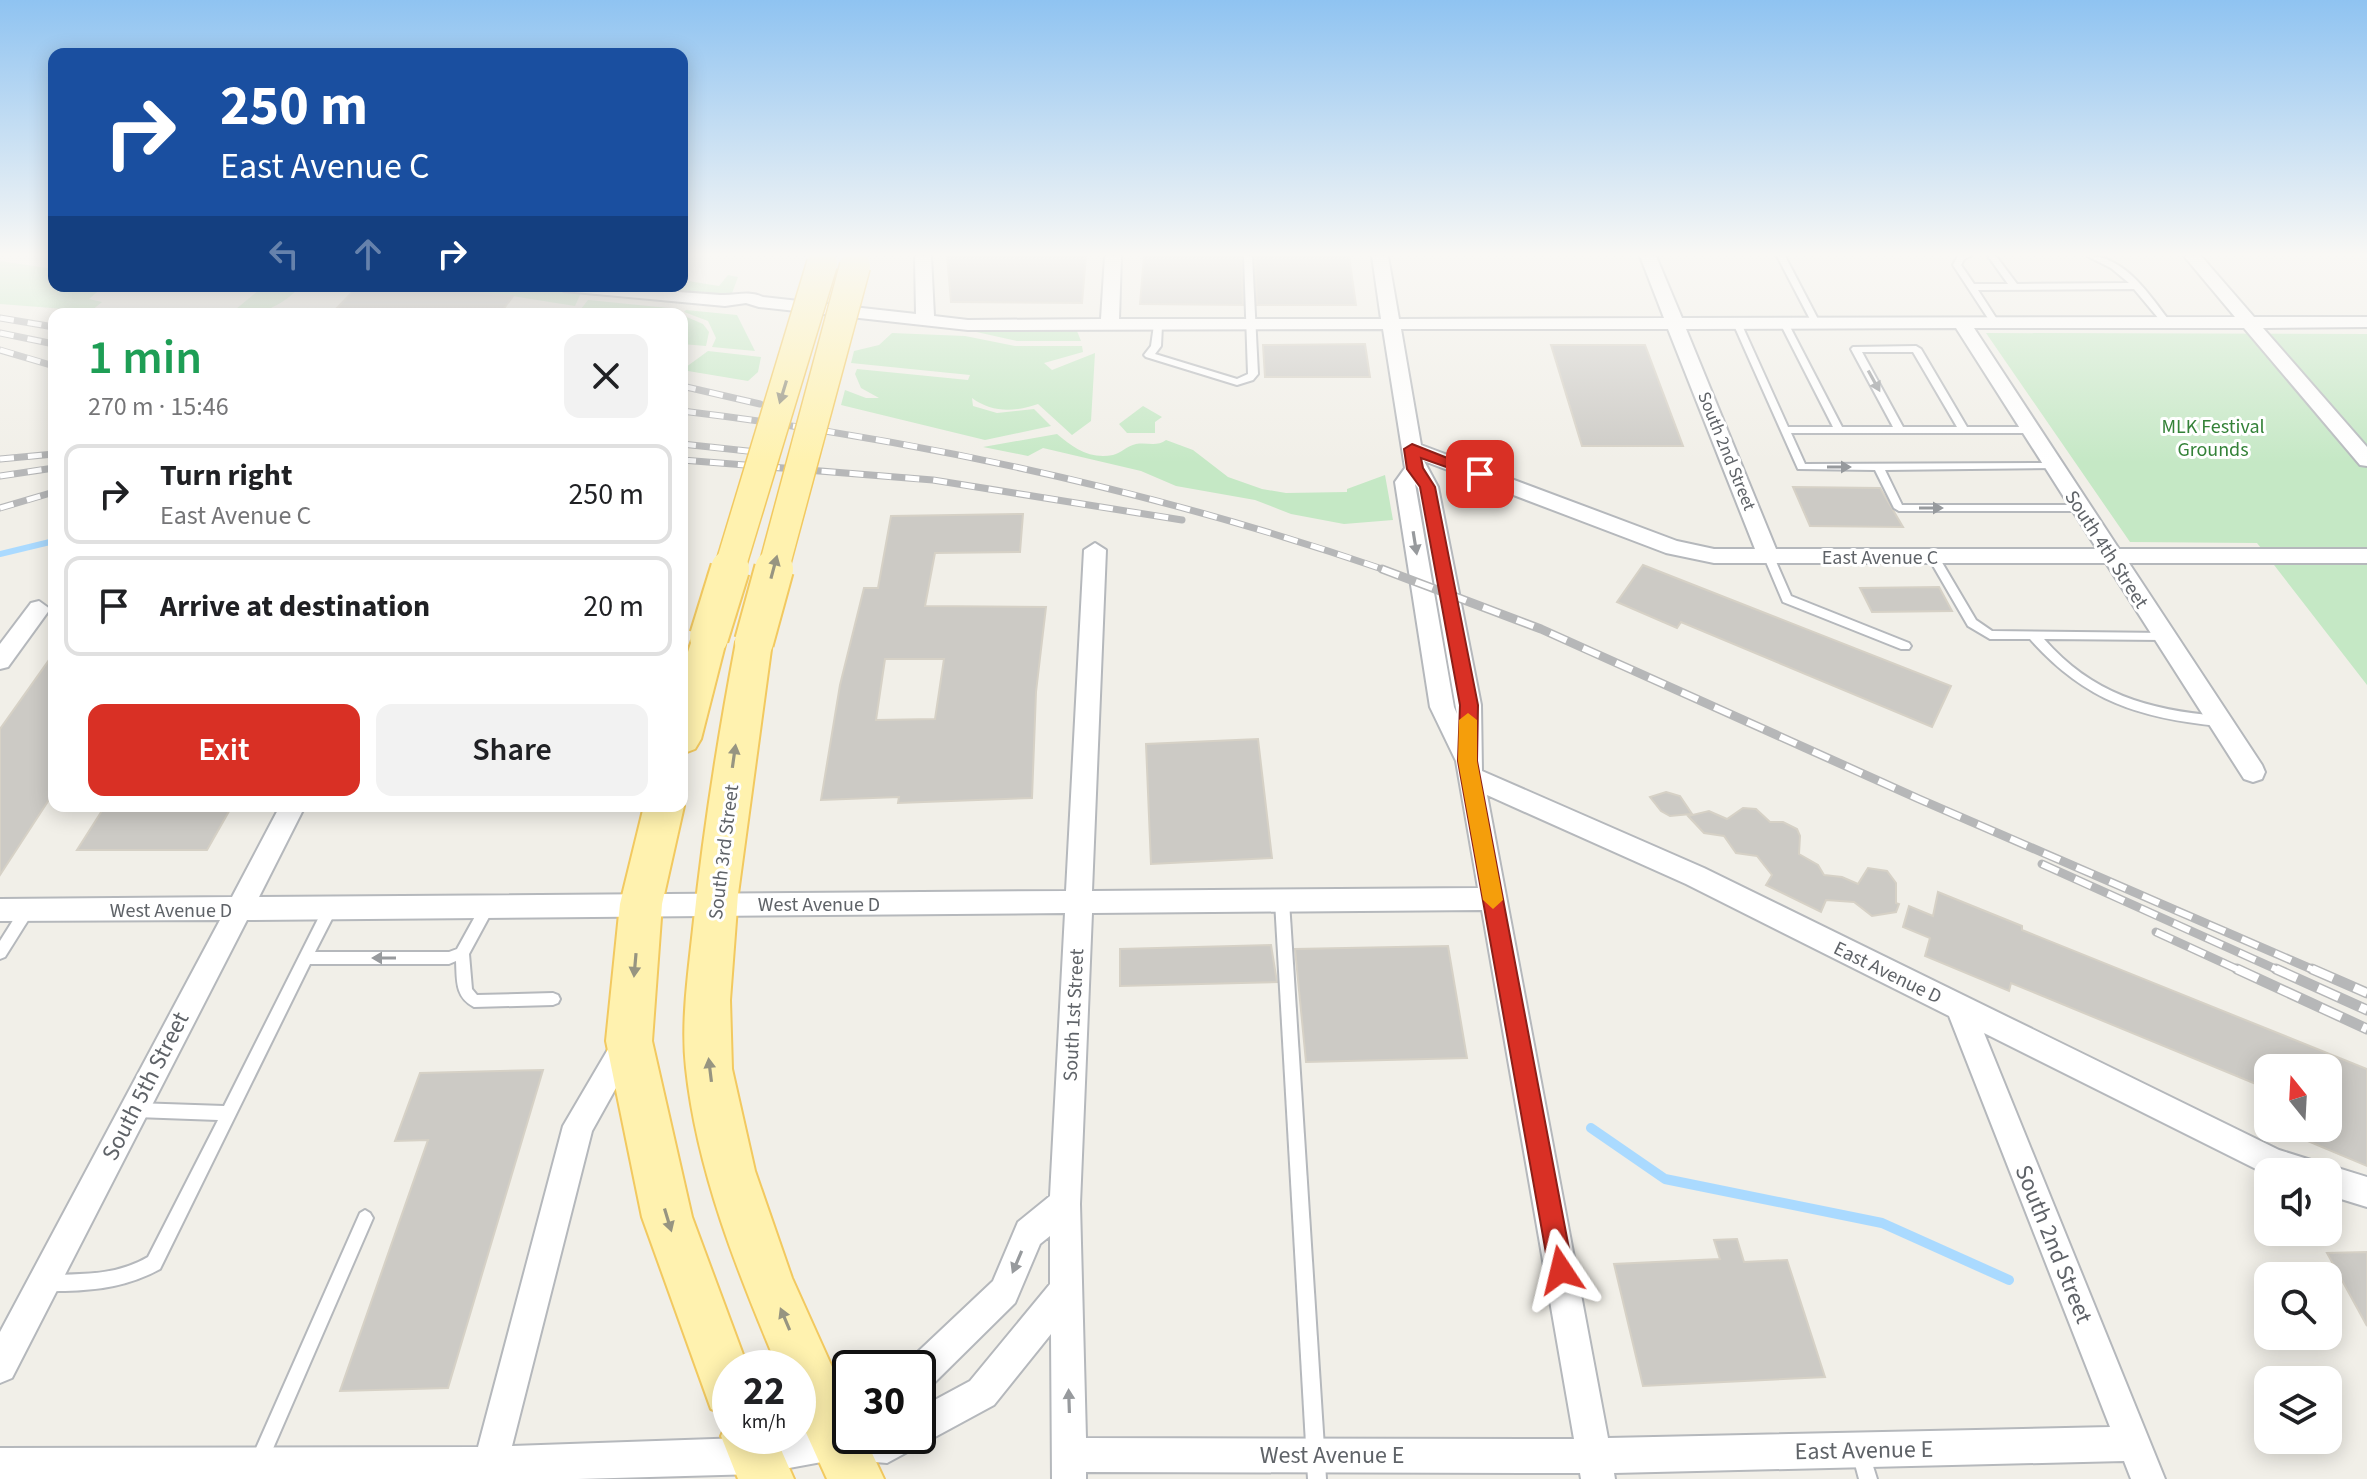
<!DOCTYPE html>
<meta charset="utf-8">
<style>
:root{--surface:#fff;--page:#f2f2f2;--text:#202124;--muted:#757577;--line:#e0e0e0;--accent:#d93025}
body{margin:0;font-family:"Source Sans 3",sans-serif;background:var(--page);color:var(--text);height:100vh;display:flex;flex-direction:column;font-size:30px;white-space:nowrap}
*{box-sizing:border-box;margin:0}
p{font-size:26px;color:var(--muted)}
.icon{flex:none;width:44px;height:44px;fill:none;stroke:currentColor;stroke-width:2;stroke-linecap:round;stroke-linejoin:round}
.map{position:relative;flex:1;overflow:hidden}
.drawer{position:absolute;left:48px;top:308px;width:640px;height:504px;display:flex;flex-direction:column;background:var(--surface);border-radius:16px;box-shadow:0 4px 20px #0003}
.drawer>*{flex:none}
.top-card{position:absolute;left:48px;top:48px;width:640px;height:244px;border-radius:16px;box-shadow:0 4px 20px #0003;background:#1a4fa0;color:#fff;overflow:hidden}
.needle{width:52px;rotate:342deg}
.tools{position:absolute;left:2254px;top:1054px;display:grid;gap:16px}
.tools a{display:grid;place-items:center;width:88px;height:88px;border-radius:16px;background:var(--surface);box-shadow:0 4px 20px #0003;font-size:40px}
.speed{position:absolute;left:712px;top:1350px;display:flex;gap:16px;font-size:40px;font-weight:700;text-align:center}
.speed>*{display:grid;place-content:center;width:104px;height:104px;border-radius:50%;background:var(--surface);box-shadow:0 4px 20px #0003;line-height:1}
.speed small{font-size:20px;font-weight:400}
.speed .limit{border:4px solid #111;border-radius:12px;background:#fff;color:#111}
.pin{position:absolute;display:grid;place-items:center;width:68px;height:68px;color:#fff;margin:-34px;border-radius:16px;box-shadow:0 4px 12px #0006}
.me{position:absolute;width:88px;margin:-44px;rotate:350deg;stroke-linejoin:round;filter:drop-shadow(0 0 6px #0008)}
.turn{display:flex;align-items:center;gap:28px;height:168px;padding:0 40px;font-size:36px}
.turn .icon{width:104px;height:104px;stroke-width:2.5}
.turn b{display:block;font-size:56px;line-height:68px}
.lanes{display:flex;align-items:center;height:76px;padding:0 40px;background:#0003;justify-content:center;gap:40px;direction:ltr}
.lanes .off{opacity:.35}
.round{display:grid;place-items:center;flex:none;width:84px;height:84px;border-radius:16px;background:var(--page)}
.head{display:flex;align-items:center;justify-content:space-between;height:136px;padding:0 40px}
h1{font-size:48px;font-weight:600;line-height:60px;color:#1e9e55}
.cta{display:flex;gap:16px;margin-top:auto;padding:16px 40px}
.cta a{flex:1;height:92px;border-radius:16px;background:var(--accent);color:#fff;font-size:32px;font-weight:600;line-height:92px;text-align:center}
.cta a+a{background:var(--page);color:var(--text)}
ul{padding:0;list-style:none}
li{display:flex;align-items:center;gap:24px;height:100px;margin:0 16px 12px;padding:0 24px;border:4px solid var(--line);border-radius:16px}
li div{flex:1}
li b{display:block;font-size:30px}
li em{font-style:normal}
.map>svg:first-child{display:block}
.green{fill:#c5e8c5}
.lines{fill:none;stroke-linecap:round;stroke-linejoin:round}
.stream-far1{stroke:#aadaff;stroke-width:6}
.stream{stroke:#aadaff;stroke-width:10}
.building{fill:#cccac5;stroke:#d6d1c6;stroke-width:2;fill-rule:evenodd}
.lane-casing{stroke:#b5b8bc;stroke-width:4}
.street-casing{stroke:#b5b8bc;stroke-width:4}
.primary-casing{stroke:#f2c960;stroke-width:4}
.lane{fill:#fff;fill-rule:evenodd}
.street{fill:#fff;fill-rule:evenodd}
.primary{fill:#fff2af;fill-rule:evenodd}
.rail-far2-casing{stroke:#b6b7b8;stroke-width:7}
.rail-far1-casing{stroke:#b6b7b8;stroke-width:9}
.rail-casing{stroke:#b6b7b8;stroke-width:11}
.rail-far2{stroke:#fff;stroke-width:5;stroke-dasharray:14;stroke-linecap:butt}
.rail-far1{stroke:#fff;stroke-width:6;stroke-dasharray:18;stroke-linecap:butt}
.rail{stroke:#fff;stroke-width:8;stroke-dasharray:23;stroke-linecap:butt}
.primary-bridge-far1-casing{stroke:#f2c960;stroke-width:33;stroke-linecap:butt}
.primary-bridge-casing{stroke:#f2c960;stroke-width:42;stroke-linecap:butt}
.primary-bridge-far1{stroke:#fff2af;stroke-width:30}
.primary-bridge{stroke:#fff2af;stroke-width:38}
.oneway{fill:#979a9d}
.oneway2{fill:#979581}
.route{fill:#d93025;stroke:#8d1f18;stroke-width:2}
.slow{fill:#f59e0b}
.labels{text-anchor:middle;stroke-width:6;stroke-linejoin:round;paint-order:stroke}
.far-street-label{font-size:18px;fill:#5f6368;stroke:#fff}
.park-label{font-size:20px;fill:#348238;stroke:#fff}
.street-label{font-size:20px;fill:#5f6368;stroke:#fff}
.near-street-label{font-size:24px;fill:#5f6368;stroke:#fff}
</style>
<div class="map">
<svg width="2367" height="1479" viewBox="0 0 2367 1479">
<rect width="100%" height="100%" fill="#f1efe8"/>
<g class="green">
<path d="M0,261l54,8v17h50l-15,13 13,3 -11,9 -91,-7z"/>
<path d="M728,275l10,2 -7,19 -111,-10h62v-6l37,6z"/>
<path d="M264,286l35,2c-21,21 -38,26 -69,26z"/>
<path d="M363,286h221l-9,20 -63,-10z"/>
<path d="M588,300l91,9 -30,5h-72z"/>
<path d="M686,310l51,5 18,36 -43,-4 4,-9 -8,-17 -24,-9z"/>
<path d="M682,315l21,9 6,8 -3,14 -24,-2z"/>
<path d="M972,331h105l4,10h-64z"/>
<path d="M892,333l73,3 50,10h67l1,6 -39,11 8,7 43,-17 -4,68 -19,14 -34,-31c-23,8 -46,9 -66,-6l1,8 24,7 37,-4 17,17 -66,14 -144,-35 4,-15 21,8h13l-18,-10 -6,-14 2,-5 111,11 2,-5 -119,-12 3,-12 25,-6z"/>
<path d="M1986,333l381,1v351l-110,-142 -127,-1z"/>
<path d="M708,351l53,6 -3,15 -10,9 -66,-11z"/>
<path d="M1143,406l19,11 -7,5v11h-28l-8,-9z"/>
<path d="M1057,434c15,13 33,26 56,21 8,-2 14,-9 23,-11 11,-2 21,3 30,-4l27,10 35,27 34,12 24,4 61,-1v-3l38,-14 8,45 -49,4 -53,-10 -36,-14 -79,-14 -35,-15 -98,-23 -15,8 -45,-9z"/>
</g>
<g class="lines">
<path class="stream-far1" d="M0,554l54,-13"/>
<path class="stream" d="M1591,1128l74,51 217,44 127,57"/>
</g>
<g class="building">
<path d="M947,256h139l-4,47 -131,-1z"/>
<path d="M1144,256h97l2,49 -103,-1z"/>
<path d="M1255,256h94l7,49h-99z"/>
<path d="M358,286h35l120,10 -13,18h-112l-52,-5z"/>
<path d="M1365,344l5,33h-105l-2,-32z"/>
<path d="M1551,345h94l38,101h-101z"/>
<path d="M1793,487l87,1 23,39 -93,-1z"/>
<path d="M1023,514l-3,38 -85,1 -10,53 121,1 -10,85 -4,106 -134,5 1,-6 -78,3 19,-115 24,-97h14l13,-72zM885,659h59l-9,60 -59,1z"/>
<path d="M1643,565l308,121 -19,41 -251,-105 -4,6 -60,-26z"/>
<path d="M1939,587l13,24 -80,1 -12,-24z"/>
<path d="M54,653v139l-54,83v-146z"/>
<path d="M1258,739l14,119 -121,6 -5,-120z"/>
<path d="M1666,792l14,4 12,18 -22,2 -9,-5 -11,-14z"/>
<path d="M105,806h127l-25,44h-130z"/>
<path d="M1743,808l13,1 14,13h13l14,7 3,7 -1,18 19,11 6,10 18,2 16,7 10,-16 19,3 9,12v20l3,1 -3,8 -24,4 -18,-14 -28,-2 -5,12 -55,-27 6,-10 -15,-19 -21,-3 -12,-17 -20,-3 -16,-17 21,-5 18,8z"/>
<path d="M1938,892l84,34v4l345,139v97l-90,-38h51v-60h-60v21l-257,-106 -2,8 -84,-35 5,-18 -27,-11 6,-21 24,10z"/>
<path d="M1271,945l6,37 -157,4v-37z"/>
<path d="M1448,946l19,112 -161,4 -11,-113z"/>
<path d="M543,1070l-95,318 -108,3 88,-251 -33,1 25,-68z"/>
<path d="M1737,1239l7,23 43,-2 38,117 -182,9 -29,-122 106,-5 -6,-19z"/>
<path d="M2367,1252v74l-40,-73z"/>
</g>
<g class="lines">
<g class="lane-casing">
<g id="lane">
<path d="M1244,256h8l6,118 -5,6 -16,5 -91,-28 -2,-2 7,-9 3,-21 4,-3 4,3 -1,21 -6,8 82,25 11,-5z"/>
<path d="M1777,256h8l35,67 -1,2h-6l-1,-2z"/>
<path d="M1958,256h13l-7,3 -3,6 13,19h34l-20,-28h8l21,28 112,-1 -18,-15 -24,-12c38,-1 63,40 84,67l-1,2h-6l-30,-36 -156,1 22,34 -1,2h-6l-40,-61z"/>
<path d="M1737,320l4,3 47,104h45l-53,-104 4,-3 4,3 54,104h51l-42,-78 2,-2 63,-1 5,3 46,78h63l5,3 -5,3h-239l14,31 248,-1 4,1v4l-172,2 17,35h178l5,3 -5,3h-181l-5,-3 -19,-38 -77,-1 -65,-146zM1862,352h51l44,75h-54z"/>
<path d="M1769,553l5,4 17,39 118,47 2,3 -2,3h-8l-118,-47 -19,-45z"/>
<path d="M1933,553l4,1 39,66 16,11 175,2 2,3 -2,3 -4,1 -119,-1c48,55 104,71 175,77l6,5 -2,3 -4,2c-80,-8 -134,-25 -189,-87h-40l-22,-13 -40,-69z"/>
<path d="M1282,895l5,2 2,4 37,578h-18l-33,-578 2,-4z"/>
<path d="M488,900l5,2 2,4 -26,48 3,35 5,6 76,-2 5,2 2,4 -2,4 -5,2 -79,2c-19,-10 -17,-26 -18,-46l-7,3h-139l-150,305c-31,17 -61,21 -95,22 -9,0 -17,1 -26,-2l-2,-6 2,-6 6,-2c36,-1 71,1 103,-18l70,-137 -82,-3 -5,-2 -2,-5 2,-5 5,-2 88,3 101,-201 5,-2 5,2 2,4 -22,43h134l8,-3 26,-47z"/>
<path d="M27,904l5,2 2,4 -2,4 -27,43 -5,2v-18l22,-35z"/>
<path d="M365,1210l5,3 3,5 -108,249 -6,3 -6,-3 -3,-6 3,-6 107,-242z"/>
<path d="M1861,1444l6,3 10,32h-18l-7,-26 3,-6z"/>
</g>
</g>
<g class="street-casing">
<g id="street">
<path d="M915,256h16l3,60 34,4 133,-1 4,-63h16l-2,63h262l-9,-63h16l11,63 265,-1 -24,-62h16l26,62 553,-1 -51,-61h17l53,61h113v10l-104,1 104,119v19l-7,-1 -116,-137h-270l145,221h248v14h-238l133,202 3,7 -3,7 -9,3 -9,-3 -138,-216h-392l-48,-10 -242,-92 14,26 43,218 1,66 222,97 575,282 35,11 3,9 11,-5 39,12v30l-39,-12v-23h-60v3l-284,-142 181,446h-34l-7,-18 -510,12 1,6h-34l-1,-6 -494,-1v7h-34l-1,-145 -57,71 -107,58 -49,-4 -81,15 -179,5h-578v-31l478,-1 85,-321 54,-92 10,-4 10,4 4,9 -49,88 -80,315 286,-10v-4l52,-6v10h68v-27l52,-28 80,-97v-48l-10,8 -25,59 -85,84 -12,5v-24h-14l2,-5 87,-82 25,-59 32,-26 15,-283 -818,7 -235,458 -12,5v-51l220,-412 -220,1v-22l232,-2 48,-91h25l-46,91 807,-6 18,-341 11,-7 11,7 -14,341 386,-3 -22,-127 -26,-54 -35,-225 10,-14 -22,-139 -415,1 -209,-23 -13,-4 -21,3 -161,-15 -9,-5c56,0 110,5 165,9 16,1 27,-5 43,2l153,17zM1956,328l141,221h-321l-90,-220zM1401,329h267l87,220h-41l-37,-8 -256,-96zM1415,484l3,4 39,226 -3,-7zM1487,795l199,89 263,132 161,411 -502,11zM1482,910l92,529 -488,-1 -6,-234 12,-291z"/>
<path d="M39,601l11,8 -42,58 -8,2v-25l31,-41z"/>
</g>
</g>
<g class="primary-casing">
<g id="primary">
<path d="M709,624l13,4 5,9 -26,102 -6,10 -13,5v-84l14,-42z"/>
<path d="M754,629l13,4 5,9 -34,252 -8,106 2,69 23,102 37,107 58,129v29h14l20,43h-57l-29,-64v-47h-20c-40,-95 -81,-196 -92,-300 -5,-46 2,-93 7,-139 10,-96 25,-192 43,-287l5,-9z"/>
<path d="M682,803l2,3 -22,98 -10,137 40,176 56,151h-18v68h45l19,43h-56l-17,-43 9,-20 -19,-7 -69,-192 -36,-176 14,-137 24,-98h38z"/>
</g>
</g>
<use href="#lane" class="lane"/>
<use href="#street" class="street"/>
<use href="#primary" class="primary"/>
<g class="rail-far2-casing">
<g id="rail-far2">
<path d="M0,318l54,9"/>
<path d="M0,333l54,11"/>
<path d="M0,350l54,16"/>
<path d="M682,386l78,18"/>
<path d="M682,411c241,29 477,81 706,160"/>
<path d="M682,444l84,9"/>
<path d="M0,459l54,-5"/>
<path d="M682,460l251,20 249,40"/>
<path d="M0,476l54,-8"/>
<path d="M0,508l54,-16"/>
</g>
</g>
<g class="rail-far1-casing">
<g id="rail-far1">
<path d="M1382,569l159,60 378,170 397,172"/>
<path d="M2042,864l238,107"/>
<path d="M2156,932l85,39"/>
</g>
</g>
<g class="rail-casing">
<g id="rail">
<path d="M2237,969l130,60"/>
<path d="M2276,969l91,41"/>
<path d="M2312,969l55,24"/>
</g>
</g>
<use href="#rail-far2" class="rail-far2"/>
<use href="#rail-far1" class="rail-far1"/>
<use href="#rail" class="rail"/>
<g class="primary-bridge-far1-casing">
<g id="primary-bridge-far1">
<path d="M729,571l93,-307"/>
<path d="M773,571l82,-305"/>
</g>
</g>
<g class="primary-bridge-casing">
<g id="primary-bridge">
<path d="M709,637l21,-68"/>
<path d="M754,642l20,-73"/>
</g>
</g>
<use href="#primary-bridge-far1" class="primary-bridge-far1"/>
<use href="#primary-bridge" class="primary-bridge"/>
</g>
<defs><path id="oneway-solid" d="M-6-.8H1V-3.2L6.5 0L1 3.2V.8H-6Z" transform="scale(2)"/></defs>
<g class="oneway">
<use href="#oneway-solid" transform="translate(1874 381) rotate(61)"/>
<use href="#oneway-solid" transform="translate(1839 467)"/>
<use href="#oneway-solid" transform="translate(1931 508)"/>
<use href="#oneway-solid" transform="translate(1415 543) rotate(81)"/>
<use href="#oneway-solid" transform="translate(384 958) rotate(180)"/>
<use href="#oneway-solid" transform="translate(1017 1262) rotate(113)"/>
<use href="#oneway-solid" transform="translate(1069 1401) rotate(-92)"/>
</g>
<g class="oneway2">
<use href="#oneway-solid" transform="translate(783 392) rotate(107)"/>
<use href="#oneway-solid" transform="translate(774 567) rotate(-75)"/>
<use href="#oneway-solid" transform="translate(734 756) rotate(-82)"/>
<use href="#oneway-solid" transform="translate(635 965) rotate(95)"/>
<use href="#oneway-solid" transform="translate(710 1070) rotate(-97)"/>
<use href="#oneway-solid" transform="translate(668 1220) rotate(73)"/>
<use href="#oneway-solid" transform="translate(785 1319) rotate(-113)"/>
</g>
<linearGradient id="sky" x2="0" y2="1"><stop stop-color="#8fc3f1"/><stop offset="0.55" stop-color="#f9f8f5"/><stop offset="1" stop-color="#f9f8f5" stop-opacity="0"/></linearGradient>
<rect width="2367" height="463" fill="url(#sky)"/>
<path class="route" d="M1412,444l76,30 -8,5 -59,-21 2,10 12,19 43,218 -1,56 96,509 -4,9 -8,3 -9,-3 -3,-9 -91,-509 2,-56 -40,-218 -13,-18 -3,-20z"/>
<path class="slow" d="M1468,713l9,7v41l26,139 -10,9 -10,-9 -25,-139 1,-41z"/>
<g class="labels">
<g class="far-street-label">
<text transform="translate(1727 451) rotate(68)" y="6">South 2nd Street</text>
</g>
<g class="park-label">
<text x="2213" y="433">MLK Festival<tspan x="2213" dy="23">Grounds</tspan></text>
</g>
<g class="street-label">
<text transform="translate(2107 549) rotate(57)" y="7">South 4th Street</text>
<text x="1880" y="564">East Avenue C</text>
<text transform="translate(723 852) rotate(-83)" y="7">South 3rd Street</text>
<text x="819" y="911">West Avenue D</text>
<text x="171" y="917">West Avenue D</text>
<text transform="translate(1888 972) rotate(26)" y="7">East Avenue D</text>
<text transform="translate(1073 1015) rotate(-87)" y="7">South 1st Street</text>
</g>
<g class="near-street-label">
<text transform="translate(145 1086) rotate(-63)" y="8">South 5th Street</text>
<text transform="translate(2054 1244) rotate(68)" y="8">South 2nd Street</text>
<text transform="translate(1864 1450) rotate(-1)" y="8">East Avenue E</text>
<text x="1332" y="1463">West Avenue E</text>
</g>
</g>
</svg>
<div class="tools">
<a><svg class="needle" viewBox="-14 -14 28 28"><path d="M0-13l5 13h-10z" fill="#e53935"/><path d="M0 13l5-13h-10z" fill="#757577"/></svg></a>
<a><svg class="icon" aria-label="sound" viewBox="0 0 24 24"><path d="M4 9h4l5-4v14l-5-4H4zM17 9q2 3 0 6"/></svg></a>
<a><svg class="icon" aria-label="search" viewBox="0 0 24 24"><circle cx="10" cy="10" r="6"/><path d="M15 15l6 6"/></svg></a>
<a><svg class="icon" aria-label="layers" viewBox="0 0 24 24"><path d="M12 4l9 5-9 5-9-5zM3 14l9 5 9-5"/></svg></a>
</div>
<div class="speed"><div>22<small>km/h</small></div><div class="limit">30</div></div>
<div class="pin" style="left:1480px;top:474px;background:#d93025"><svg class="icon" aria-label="arrive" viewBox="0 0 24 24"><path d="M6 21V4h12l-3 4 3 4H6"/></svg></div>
<svg class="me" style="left:1561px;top:1270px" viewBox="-20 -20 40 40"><path d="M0-17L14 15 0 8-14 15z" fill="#d93025" stroke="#fff" stroke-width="4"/></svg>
<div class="top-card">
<div class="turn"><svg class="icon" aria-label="right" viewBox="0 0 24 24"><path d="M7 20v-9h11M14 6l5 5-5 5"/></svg><div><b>250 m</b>East Avenue C</div></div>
<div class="lanes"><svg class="icon off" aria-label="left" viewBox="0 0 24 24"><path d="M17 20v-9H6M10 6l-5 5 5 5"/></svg><svg class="icon off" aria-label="ahead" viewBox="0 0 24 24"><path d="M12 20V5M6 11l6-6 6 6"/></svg><svg class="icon" aria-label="right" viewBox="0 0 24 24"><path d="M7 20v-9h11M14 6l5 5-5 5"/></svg></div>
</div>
<section class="drawer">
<div class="head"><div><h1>1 min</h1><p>270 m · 15:46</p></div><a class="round"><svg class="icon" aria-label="close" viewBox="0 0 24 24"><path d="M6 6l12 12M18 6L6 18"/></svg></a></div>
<ul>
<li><svg class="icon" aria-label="right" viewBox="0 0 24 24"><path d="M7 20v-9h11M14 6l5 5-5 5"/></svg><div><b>Turn right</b><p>East Avenue C</p></div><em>250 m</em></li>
<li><svg class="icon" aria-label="arrive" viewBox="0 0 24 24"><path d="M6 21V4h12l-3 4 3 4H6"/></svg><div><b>Arrive at destination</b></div><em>20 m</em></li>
</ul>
<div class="cta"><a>Exit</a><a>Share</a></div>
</section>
</div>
